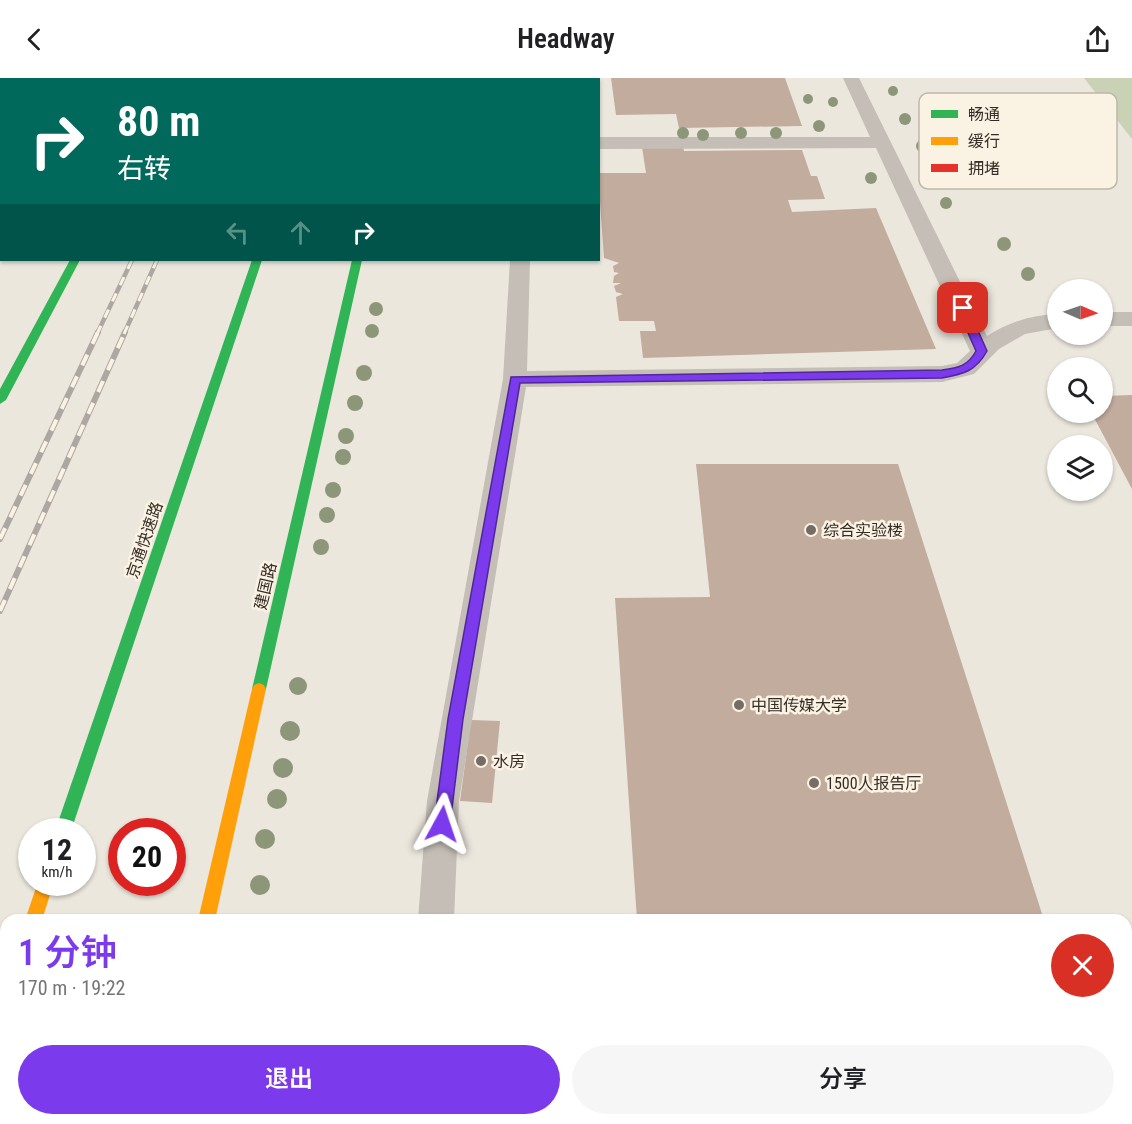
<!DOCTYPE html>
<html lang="zh">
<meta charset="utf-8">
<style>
:root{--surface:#fff;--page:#f6f6f6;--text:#202124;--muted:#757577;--accent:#7c3aed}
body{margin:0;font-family:"Roboto Condensed","Noto Sans SC",sans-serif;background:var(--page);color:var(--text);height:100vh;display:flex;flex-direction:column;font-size:22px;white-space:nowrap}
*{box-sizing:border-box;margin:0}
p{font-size:20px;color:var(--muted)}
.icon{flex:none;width:33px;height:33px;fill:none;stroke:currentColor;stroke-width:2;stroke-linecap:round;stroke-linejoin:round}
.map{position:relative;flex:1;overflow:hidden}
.details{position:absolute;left:0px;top:836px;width:1132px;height:212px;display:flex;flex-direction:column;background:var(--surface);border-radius:18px 18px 0 0;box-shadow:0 2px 4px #0004}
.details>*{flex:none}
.banner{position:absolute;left:0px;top:0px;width:600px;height:183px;box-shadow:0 2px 4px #0004;background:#00695c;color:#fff;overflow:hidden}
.needle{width:39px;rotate:92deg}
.tools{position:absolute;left:1047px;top:201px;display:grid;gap:12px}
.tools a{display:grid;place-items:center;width:66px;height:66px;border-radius:50%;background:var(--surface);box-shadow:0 2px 4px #0004;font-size:30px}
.speed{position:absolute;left:18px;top:740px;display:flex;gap:12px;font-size:30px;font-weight:700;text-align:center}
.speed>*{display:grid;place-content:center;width:78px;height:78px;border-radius:50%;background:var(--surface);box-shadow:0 2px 4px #0004;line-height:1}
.speed small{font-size:15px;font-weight:400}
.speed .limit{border:9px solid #d22;background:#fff;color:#111}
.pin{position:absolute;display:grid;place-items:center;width:51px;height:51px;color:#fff;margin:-26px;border-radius:12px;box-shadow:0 3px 9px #0006}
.me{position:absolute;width:66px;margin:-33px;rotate:5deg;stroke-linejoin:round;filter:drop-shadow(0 0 4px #0008)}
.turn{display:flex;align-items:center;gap:21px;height:126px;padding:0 18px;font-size:27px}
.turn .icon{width:78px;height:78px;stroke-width:2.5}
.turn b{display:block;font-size:42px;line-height:51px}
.lanes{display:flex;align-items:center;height:57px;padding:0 18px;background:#0003;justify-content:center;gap:30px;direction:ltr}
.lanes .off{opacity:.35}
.round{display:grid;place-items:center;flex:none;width:63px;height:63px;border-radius:32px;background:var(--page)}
.headline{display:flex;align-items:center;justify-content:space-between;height:102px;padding:0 18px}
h1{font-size:36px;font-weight:600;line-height:45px;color:var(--accent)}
.cta{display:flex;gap:12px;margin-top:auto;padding:12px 18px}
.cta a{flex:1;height:69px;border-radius:36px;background:var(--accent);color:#fff;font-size:24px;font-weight:600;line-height:69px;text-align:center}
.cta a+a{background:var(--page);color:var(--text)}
header{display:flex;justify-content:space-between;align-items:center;height:78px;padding:0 18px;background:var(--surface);font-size:27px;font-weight:600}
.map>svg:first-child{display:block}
.green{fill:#cad2b6}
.building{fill:#c1ac9d}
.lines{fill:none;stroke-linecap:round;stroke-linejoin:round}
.lane{fill:#c4beb6;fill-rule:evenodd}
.street{fill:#c4beb6;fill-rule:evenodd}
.fast{fill:#30b455;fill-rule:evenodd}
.slow{fill:#ff9f0a;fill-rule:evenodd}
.jam{fill:#e5322d;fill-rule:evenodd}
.rail-far1-casing{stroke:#aca7a1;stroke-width:4.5}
.rail-casing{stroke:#aca7a1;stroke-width:6}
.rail-far1{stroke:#faf2e3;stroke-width:3;stroke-dasharray:9;stroke-linecap:butt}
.rail{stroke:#faf2e3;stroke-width:4;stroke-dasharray:12;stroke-linecap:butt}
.tree{fill:#8d9679}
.route{fill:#7c3aed;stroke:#51269a;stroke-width:1.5}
.poi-dot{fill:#756d65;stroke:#faf2e3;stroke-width:2}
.labels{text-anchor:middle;stroke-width:5;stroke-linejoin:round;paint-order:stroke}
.poi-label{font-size:16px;fill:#352c25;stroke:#faf2e3;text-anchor:start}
.street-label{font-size:16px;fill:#352c25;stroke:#faf2e3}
.key{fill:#faf2e3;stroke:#bfb7aa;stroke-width:1.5}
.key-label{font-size:16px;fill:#352c25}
</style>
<header><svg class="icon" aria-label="back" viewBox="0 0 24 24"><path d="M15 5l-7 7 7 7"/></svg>Headway<svg class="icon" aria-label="share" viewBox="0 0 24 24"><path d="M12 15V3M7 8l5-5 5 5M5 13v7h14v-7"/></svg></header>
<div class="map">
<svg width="1132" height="1046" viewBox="0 0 1132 1046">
<rect width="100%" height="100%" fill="#ece7dd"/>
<path class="green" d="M1084,0h48v61z"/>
<g class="building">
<path d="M611,0h174l17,48 -123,2 -3,-14 -60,1z"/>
<path d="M683,68l1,5 118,-1 9,26h6l8,23 -37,1 4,12 84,-4 60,141 -293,9 -3,-27h16l-2,-10h-35l-3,-24 7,-3 -7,-2 -2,-6 7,-3h-8l1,-7 5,-3 -5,-1 -1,-6 6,-3 -15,-5 -6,-85h48l-4,-26z"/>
<path d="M1132,317v94l-41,-77h11v-16z"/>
<path d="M696,386h202l146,456h-407l-22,-322 95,-1z"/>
<path d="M471,642l29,1 -8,82 -32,-2z"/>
</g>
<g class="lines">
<g class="lane">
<rect x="518" y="0" width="16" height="2"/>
<path d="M843,0h16l128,258c21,-14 45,-21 71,-22v14l-33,6 -26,15 -25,25 -32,8 -416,5 -67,414 -5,119h-36l9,-119 76,-422 7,-119h20l-3,111 415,-5 15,-3 13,-12 -94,-203 -278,1v-12h272z"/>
<rect x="1102" y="234" width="30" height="14"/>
<path d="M1126,1016h6v30h-22l-2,-5h18z"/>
<rect x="404" y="1041" width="40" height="5"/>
<path d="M791,1041h194l-2,5h-194z"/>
</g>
<rect class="street" x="0" y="106" width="2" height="14"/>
<g class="fast">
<path d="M169,0h8l-9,2z"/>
<rect x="394" y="0" width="8" height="2"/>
<path d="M2,162v9h-2v-8z"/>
<path d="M70,182h10l-74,140 -6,4v-15z"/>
<path d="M252,182h10l-191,571h-16z"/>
<path d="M352,182h10l-96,429 -2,4 -5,2 -5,-2 -2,-4z"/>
<path d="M6,913v33l-6,3v-33z"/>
<path d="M152,1041h18l-1,5h-18z"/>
</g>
<g class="slow">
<path d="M92,0h8l-9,2z"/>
<path d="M259,605l5,2 2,4 -51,231h-17l54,-231 2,-4z"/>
<path d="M38,804h16l-12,38h-17z"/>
</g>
<path class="jam" d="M315,0h8l-9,2z"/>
<g class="rail-far1-casing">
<g id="rail-far1">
<path d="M97,256l35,-74"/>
<path d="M124,256l33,-74"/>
</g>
</g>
<g class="rail-casing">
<g id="rail">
<path d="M0,461l98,-207"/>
<path d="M0,533l125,-279"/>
</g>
</g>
<use href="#rail-far1" class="rail-far1"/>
<use href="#rail" class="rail"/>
</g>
<g class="tree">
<circle cx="893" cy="13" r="5"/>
<circle cx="808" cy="21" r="5"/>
<circle cx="833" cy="24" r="5"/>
<circle cx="905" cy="41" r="6"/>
<circle cx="819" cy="48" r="6"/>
<circle cx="683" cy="55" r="6"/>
<circle cx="741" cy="55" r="6"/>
<circle cx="776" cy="55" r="6"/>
<circle cx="703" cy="57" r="6"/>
<circle cx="922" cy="68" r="6"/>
<circle cx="871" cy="100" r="6"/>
<circle cx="946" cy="125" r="6"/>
<circle cx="1004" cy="166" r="7"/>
<circle cx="1028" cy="196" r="7"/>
<circle cx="376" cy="231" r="7"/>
<circle cx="372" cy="253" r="7"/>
<circle cx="364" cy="295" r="8"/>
<circle cx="355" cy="325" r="8"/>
<circle cx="346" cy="358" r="8"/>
<circle cx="343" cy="379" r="8"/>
<circle cx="333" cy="412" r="8"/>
<circle cx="327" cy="437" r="8"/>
<circle cx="321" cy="469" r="8"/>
<circle cx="298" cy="608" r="9"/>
<circle cx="290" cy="653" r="10"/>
<circle cx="283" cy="690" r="10"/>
<circle cx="277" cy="721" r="10"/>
<circle cx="265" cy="761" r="10"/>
<circle cx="260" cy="807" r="10"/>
</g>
<path class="route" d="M963,227l5,3 19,43c-11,20 -23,23 -45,27l-422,5 -57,336 -13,105 -3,6 -5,2 -6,-2 -2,-6 14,-105 63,-342 431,-7c16,-2 26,-4 34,-19l-19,-43z"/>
<g class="poi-dot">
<circle cx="811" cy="452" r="6"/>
<circle cx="739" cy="627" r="6"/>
<circle cx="481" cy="683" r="6"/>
<circle cx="814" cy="705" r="6"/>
</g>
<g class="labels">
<g class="poi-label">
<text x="823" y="458">综合实验楼</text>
<text x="751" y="633">中国传媒大学</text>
<text x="493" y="689">水房</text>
<text x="826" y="711">1500人报告厅</text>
</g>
<g class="street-label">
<text transform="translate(144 462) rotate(-71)" y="6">京通快速路</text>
<text transform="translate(265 508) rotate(-77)" y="6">建国路</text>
</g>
</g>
<rect x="919" y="15" width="198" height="96" rx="9" class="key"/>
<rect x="931" y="32" width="27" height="8" fill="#30b455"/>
<rect x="931" y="59" width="27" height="8" fill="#ff9f0a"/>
<rect x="931" y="86" width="27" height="8" fill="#e5322d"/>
<g class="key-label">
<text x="968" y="42">畅通</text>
<text x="968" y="69">缓行</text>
<text x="968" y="96">拥堵</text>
</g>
</svg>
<div class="tools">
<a><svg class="needle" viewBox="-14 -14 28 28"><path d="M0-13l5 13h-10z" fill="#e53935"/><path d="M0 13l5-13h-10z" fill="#757577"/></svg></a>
<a><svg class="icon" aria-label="search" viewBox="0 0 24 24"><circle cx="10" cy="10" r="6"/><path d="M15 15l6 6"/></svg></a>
<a><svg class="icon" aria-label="layers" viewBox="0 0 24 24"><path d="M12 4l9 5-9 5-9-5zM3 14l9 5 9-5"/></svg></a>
</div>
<div class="speed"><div>12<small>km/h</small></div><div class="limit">20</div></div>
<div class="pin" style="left:963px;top:230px;background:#d93025"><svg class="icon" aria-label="arrive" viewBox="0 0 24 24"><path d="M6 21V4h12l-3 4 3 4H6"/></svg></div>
<svg class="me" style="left:442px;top:746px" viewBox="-20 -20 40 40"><path d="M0-17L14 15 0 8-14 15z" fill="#7c3aed" stroke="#fff" stroke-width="4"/></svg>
<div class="banner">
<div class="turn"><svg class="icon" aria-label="right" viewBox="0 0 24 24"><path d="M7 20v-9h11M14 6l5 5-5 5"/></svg><div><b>80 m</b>右转</div></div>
<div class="lanes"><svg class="icon off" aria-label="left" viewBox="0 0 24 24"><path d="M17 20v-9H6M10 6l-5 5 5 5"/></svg><svg class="icon off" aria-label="ahead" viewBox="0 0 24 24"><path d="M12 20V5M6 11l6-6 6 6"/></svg><svg class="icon" aria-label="right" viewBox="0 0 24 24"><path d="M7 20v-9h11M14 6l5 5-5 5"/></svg></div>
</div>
<section class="details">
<div class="headline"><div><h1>1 分钟</h1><p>170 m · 19:22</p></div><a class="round" style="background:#d93025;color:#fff"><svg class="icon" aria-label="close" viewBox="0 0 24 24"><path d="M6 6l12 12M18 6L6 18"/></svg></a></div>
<div class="cta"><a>退出</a><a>分享</a></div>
</section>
</div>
